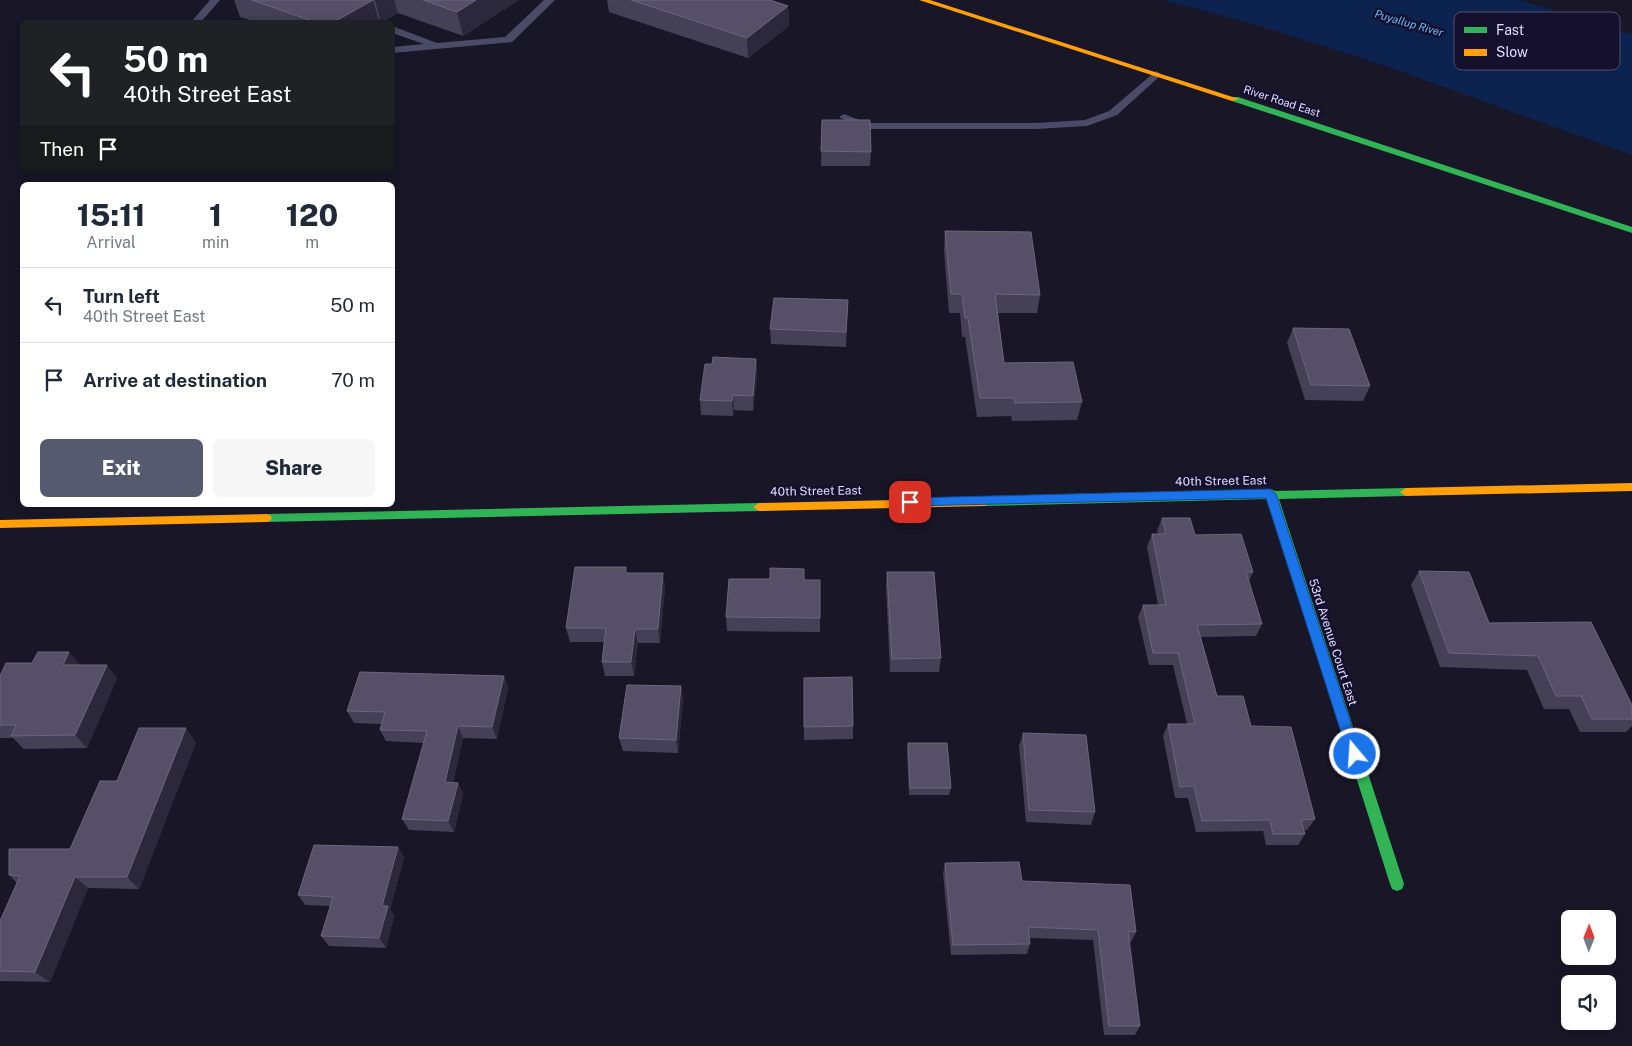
<!DOCTYPE html>
<style>
:root{--surface:#fff;--page:#f6f6f7;--text:#1f2937;--muted:#747a83;--line:#e0e1e3;--accent:#565a6f}
body{margin:0;font-family:"Public Sans",sans-serif;background:var(--page);color:var(--text);height:100vh;display:flex;flex-direction:column;font-size:19px;white-space:nowrap}
*{box-sizing:border-box;margin:0}
p{font-size:16px;color:var(--muted)}
.icon{flex:none;width:28px;height:28px;fill:none;stroke:currentColor;stroke-width:2;stroke-linecap:round;stroke-linejoin:round}
.map{position:relative;flex:1;overflow:hidden}
.panel{position:absolute;left:20px;top:182px;width:375px;height:325px;display:flex;flex-direction:column;background:var(--surface);border-radius:8px;box-shadow:0 2px 12px #0003}
.panel>*{flex:none}
.banner{position:absolute;left:20px;top:20px;width:375px;height:152px;border-radius:8px;box-shadow:0 2px 12px #0003;background:#202124;color:#fff;overflow:hidden}
.needle{width:32px;rotate:1deg}
.controls{position:absolute;left:1561px;top:910px;display:grid;gap:10px}
.controls a{display:grid;place-items:center;width:55px;height:55px;border-radius:8px;background:var(--surface);box-shadow:0 2px 12px #0003;font-size:25px}
.pin{position:absolute;display:grid;place-items:center;width:42px;height:42px;color:#fff;margin:-21px;border-radius:10px;box-shadow:0 2px 8px #0006}
.me{position:absolute;width:55px;margin:-28px;rotate:342deg;stroke-linejoin:round;filter:drop-shadow(0 0 4px #0008)}
.turn{display:flex;align-items:center;gap:18px;height:105px;padding:0 20px;font-size:22px}
.turn .icon{width:65px;height:65px;stroke-width:2.5}
.turn b{display:block;font-size:35px;line-height:42px}
.then{display:flex;align-items:center;height:48px;padding:0 20px;background:#0003;gap:10px;font-size:19px}
.eta{display:flex;justify-content:space-evenly;align-items:center;height:85px;text-align:center}
.eta b{font-size:30px;font-weight:800;line-height:35px}
.cta{display:flex;gap:10px;margin-top:auto;padding:10px 20px}
.cta a{flex:1;height:58px;border-radius:8px;background:var(--accent);color:#fff;font-size:20px;font-weight:800;line-height:58px;text-align:center}
.cta a+a{background:var(--page);color:var(--text)}
ul{padding:0;list-style:none}
li{display:flex;align-items:center;gap:15px;height:75px;padding:0 20px;border-top:1px solid var(--line)}
li div{flex:1}
li b{display:block;font-size:19px}
li em{font-style:normal}
.map>svg:first-child{display:block}
.water{fill:#0b234e}
.lines{fill:none;stroke-linecap:round;stroke-linejoin:round}
.lane{fill:#4c4b67;fill-rule:evenodd}
.fast{fill:#30b455;fill-rule:evenodd}
.slow{fill:#ff9f0a;fill-rule:evenodd}
.wall{fill:#444055}
.shaded-wall{fill:#2c283b}
.building{fill:#555067;stroke:#6a667f}
.route{fill:#1a73e8;stroke:#114b97}
.labels{text-anchor:middle;stroke-width:5;stroke-linejoin:round;paint-order:stroke}
.far-water-label{font-size:11px;font-style:italic;fill:#69b9ff;stroke:#15102d}
.far-street-label{font-size:11px;fill:#e0dbff;stroke:#15102d}
.street-label{font-size:12px;fill:#e0dbff;stroke:#15102d}
.key{fill:#15102d;stroke:#524d6c;stroke-width:1}
.key-label{font-size:14px;fill:#e0dbff}
</style>
<div class="map">
<svg width="1632" height="1046" viewBox="0 0 1632 1046">
<rect width="100%" height="100%" fill="#191627"/>
<path class="water" d="M1162,0h357l113,34v121l-246,-89 -139,-44z"/>
<g class="lines">
<g class="lane">
<path d="M210,0h10l-19,22h-10z"/>
<path d="M544,0h11l-43,42 -120,11v-6l32,-3 -32,-11v-7l45,17 68,-6z"/>
<path d="M1156,71l5,3 -1,2 -43,39 -30,11 -51,3h-171l-26,-12 5,-3 23,9h169l49,-3 24,-9z"/>
</g>
<g class="fast">
<path d="M1232,97h6l394,130v6l-400,-132z"/>
<path d="M1406,488l6,4 -6,4 -127,3 125,385 -2,5 -5,2 -5,-2 -2,-5 -122,-385 -283,7 -6,-4 6,-4 282,-7 4,-2 4,2z"/>
<path d="M759,503l6,4 -6,4 -493,11 -4,-1 -2,-3 2,-3 4,-1z"/>
</g>
<g class="slow">
<path d="M919,0h11l309,99 -7,2z"/>
<path d="M1632,483v8l-226,5 -6,-4 6,-4z"/>
<path d="M985,498l6,4 -6,4 -226,5 -6,-4 6,-4z"/>
<path d="M266,514l4,1 2,3 -2,3 -4,1 -266,6v-8z"/>
</g>
</g>
<g class="wall">
<path d="M234,0h285l-56,36 -65,-23 -16,9 -1,-2 -2,-1v3h-123l-16,-5z"/>
<path d="M607,0h163l18,6 1,20 -41,32 -139,-46z"/>
<path d="M822,120l49,32 -1,14h-49z"/>
<path d="M945,231l95,64 -3,18h-39l6,50 78,39 -5,18 -65,1 -1,-5 -34,1 -12,-80h-3l-2,-24h-11l-5,-63z"/>
<path d="M848,300l-2,47 -75,-3 -1,-15z"/>
<path d="M1293,328l77,58 -7,15 -58,-1 -18,-57z"/>
<path d="M756,359l1,15 -4,37 -19,-1 -1,6 -32,-1 -1,-15 12,-36z"/>
<path d="M1162,518l33,17 58,37 -4,9 13,43 -6,12 -55,1 16,59 34,30 64,93 -8,11h-3l1,4 -7,11h-32l-3,-14 -67,1 -8,-34h-13l-12,-62 5,-12h19l-14,-59h-24l-11,-48 5,-12h15l-11,-58 5,-13h6l-1,-3z"/>
<path d="M1419,571l70,52 143,82v21l-6,6h-46l-11,-23h-25l-17,-39 -87,-3 -29,-82z"/>
<path d="M887,572l54,86 -2,14h-49l-4,-86z"/>
<path d="M628,573l37,14 -5,56h-22l-4,33h-29l-3,-14 2,-20h-34l-4,-14z"/>
<path d="M804,580h16v52l-93,-1 -1,-14z"/>
<path d="M80,665l37,13 -30,70 -63,1 -11,-11h-13v-62z"/>
<path d="M504,676l4,12 -11,51 -34,-1 -10,44 5,1 5,11 -9,38 -45,-2 -7,-11 22,-76 -38,-2 -6,-11 1,-6 -27,-1 -7,-12z"/>
<path d="M804,678l49,48v13l-49,1z"/>
<path d="M681,686l2,14 -5,53 -55,-2 -4,-13z"/>
<path d="M1023,733l72,79 -4,13 -65,-3 -7,-76z"/>
<path d="M196,742l-57,147 -51,-1 -38,94 -50,-1v-60l17,-38 -8,-8 61,-26 47,-68z"/>
<path d="M908,743l43,45 -2,7h-40l-2,-45z"/>
<path d="M398,847l6,11 -14,51 4,7 -8,32 -57,-2 -8,-10 10,-30 -26,-1 -7,-10z"/>
<path d="M945,863l77,18 114,51 -5,10h-2l11,84 -5,9h-31l-11,-95 -64,-2 1,6 -3,10 -76,1 -8,-81z"/>
</g>
<g class="shaded-wall">
<path d="M373,0l6,22h-45z"/>
<path d="M375,0h19l4,13 -17,9z"/>
<path d="M476,0h43l-56,36 -6,-24z"/>
<path d="M788,6l1,20 -41,32 -1,-20z"/>
<path d="M756,359l1,15 -4,37v-15z"/>
<path d="M733,395l1,15 -1,6 -1,-15z"/>
<path d="M663,573l2,14 -5,56 -2,-14z"/>
<path d="M635,629l3,14 -4,33 -3,-14z"/>
<path d="M69,652l11,13h-17z"/>
<path d="M107,665l10,13 -30,70 -12,-13z"/>
<path d="M504,676l4,12 -11,51 -5,-12z"/>
<path d="M681,686l2,14 -5,53 -2,-13z"/>
<path d="M458,726l5,12 -13,55 -5,-11z"/>
<path d="M186,728l10,14 -57,147 -12,-12z"/>
<path d="M458,783l5,11 -9,38 -6,-11z"/>
<path d="M398,847l6,11 -14,51 4,7 -8,32 -7,-10 3,-32z"/>
<path d="M75,877l13,11 -38,94 -15,-10z"/>
</g>
<g class="building">
<path d="M252,0h121l-39,22h-19z"/>
<path d="M423,0h53l-19,12z"/>
<path d="M631,0h139l18,6 -41,32z"/>
<path d="M822,120h48l1,32 -50,-1z"/>
<path d="M945,231l86,1 9,63 -45,-1 9,69 69,-1 9,40 -67,1 -1,-5h-34l-12,-80h-3l-3,-24h-11z"/>
<path d="M774,298l74,2 -2,32 -76,-3z"/>
<path d="M1293,328l56,1 21,57 -59,-1z"/>
<path d="M713,357l43,2 -3,37 -20,-1 -1,6 -32,-1 5,-36h7z"/>
<path d="M1162,518h28l5,17 46,-1 12,38h-7l16,52 -65,1 20,71h26l8,30 40,1 24,92 -14,1 4,14h-32l-3,-14 -68,1 -8,-35 -14,1 -12,-63h27l-17,-71h-25l-10,-48h23l-14,-71h14z"/>
<path d="M575,567h51v6h37l-5,56h-23l-4,33h-29l4,-34h-40z"/>
<path d="M770,568l34,1v11h16v38l-94,-1 3,-38h41z"/>
<path d="M1419,571l50,1 20,51 102,-1 41,83v14h-40l-11,-23h-25l-18,-40 -89,-3z"/>
<path d="M887,572h47l7,86 -49,1z"/>
<path d="M38,652h31l-6,13h44l-32,70 -64,1 5,-11h-16v-49l6,-13h26z"/>
<path d="M360,672l144,4 -12,51 -34,-1 -13,56 13,1 -10,38 -46,-2 25,-88 -47,-1 5,-18 -38,-1z"/>
<path d="M852,677l1,49 -49,1v-49z"/>
<path d="M627,685l54,1 -5,54 -57,-2z"/>
<path d="M139,728h47l-59,149h-52l-40,95 -35,-1v-50l20,-45 -11,-1v-26h61l30,-68h17z"/>
<path d="M1023,733l63,2 9,77 -66,-2z"/>
<path d="M908,743h39l4,45h-41z"/>
<path d="M314,845l84,2 -16,59h6l-9,32 -58,-2 12,-39 -35,-2z"/>
<path d="M1019,862l3,19 108,4 6,47 -8,-1 12,95h-31l-11,-96 -70,-3 2,17 -77,1 -8,-82z"/>
</g>
<path class="route" d="M1270,489l6,5 85,260 -2,4 -4,2 -5,-2 -2,-4 -82,-256 -356,8 -6,-4 6,-4z"/>
<g class="labels">
<g class="far-water-label">
<text transform="translate(1409 23) rotate(16)" y="4">Puyallup River</text>
</g>
<g class="far-street-label">
<text transform="translate(1282 101) rotate(18)" y="4">River Road East</text>
</g>
<g class="street-label">
<text transform="translate(1221 481) rotate(-1)" y="4">40th Street East</text>
<text transform="translate(816 491) rotate(-1)" y="4">40th Street East</text>
<text transform="translate(1333 642) rotate(72)" y="4">53rd Avenue Court East</text>
</g>
</g>
<rect x="1454" y="12" width="166" height="58" rx="8" class="key"/>
<rect x="1464" y="27" width="23" height="6" fill="#30b455"/>
<rect x="1464" y="49" width="23" height="7" fill="#ff9f0a"/>
<g class="key-label">
<text x="1496" y="35">Fast</text>
<text x="1496" y="57">Slow</text>
</g>
</svg>
<div class="controls">
<a><svg class="needle" viewBox="-14 -14 28 28"><path d="M0-13l5 13h-10z" fill="#e53935"/><path d="M0 13l5-13h-10z" fill="#747a83"/></svg></a>
<a><svg class="icon" aria-label="sound" viewBox="0 0 24 24"><path d="M4 9h4l5-4v14l-5-4H4zM17 9q2 3 0 6"/></svg></a>
</div>
<div class="pin" style="left:910px;top:502px;background:#d93025"><svg class="icon" aria-label="arrive" viewBox="0 0 24 24"><path d="M6 21V4h12l-3 4 3 4H6"/></svg></div>
<svg class="me" style="left:1355px;top:754px" viewBox="-20 -20 40 40"><circle r="17" fill="#1a73e8" stroke="#fff" stroke-width="3"/><path d="M0-11L8 9 0 5-8 9z" fill="#fff"/></svg>
<div class="banner">
<div class="turn"><svg class="icon" aria-label="left" viewBox="0 0 24 24"><path d="M17 20v-9H6M10 6l-5 5 5 5"/></svg><div><b>50 m</b>40th Street East</div></div>
<div class="then">Then<svg class="icon" aria-label="arrive" viewBox="0 0 24 24"><path d="M6 21V4h12l-3 4 3 4H6"/></svg></div>
</div>
<section class="panel">
<div class="eta">
<div><b>15:11</b><p>Arrival</p></div>
<div><b>1</b><p>min</p></div>
<div><b>120</b><p>m</p></div>
</div>
<ul>
<li><svg class="icon" aria-label="left" viewBox="0 0 24 24"><path d="M17 20v-9H6M10 6l-5 5 5 5"/></svg><div><b>Turn left</b><p>40th Street East</p></div><em>50 m</em></li>
<li><svg class="icon" aria-label="arrive" viewBox="0 0 24 24"><path d="M6 21V4h12l-3 4 3 4H6"/></svg><div><b>Arrive at destination</b></div><em>70 m</em></li>
</ul>
<div class="cta"><a>Exit</a><a>Share</a></div>
</section>
</div>
